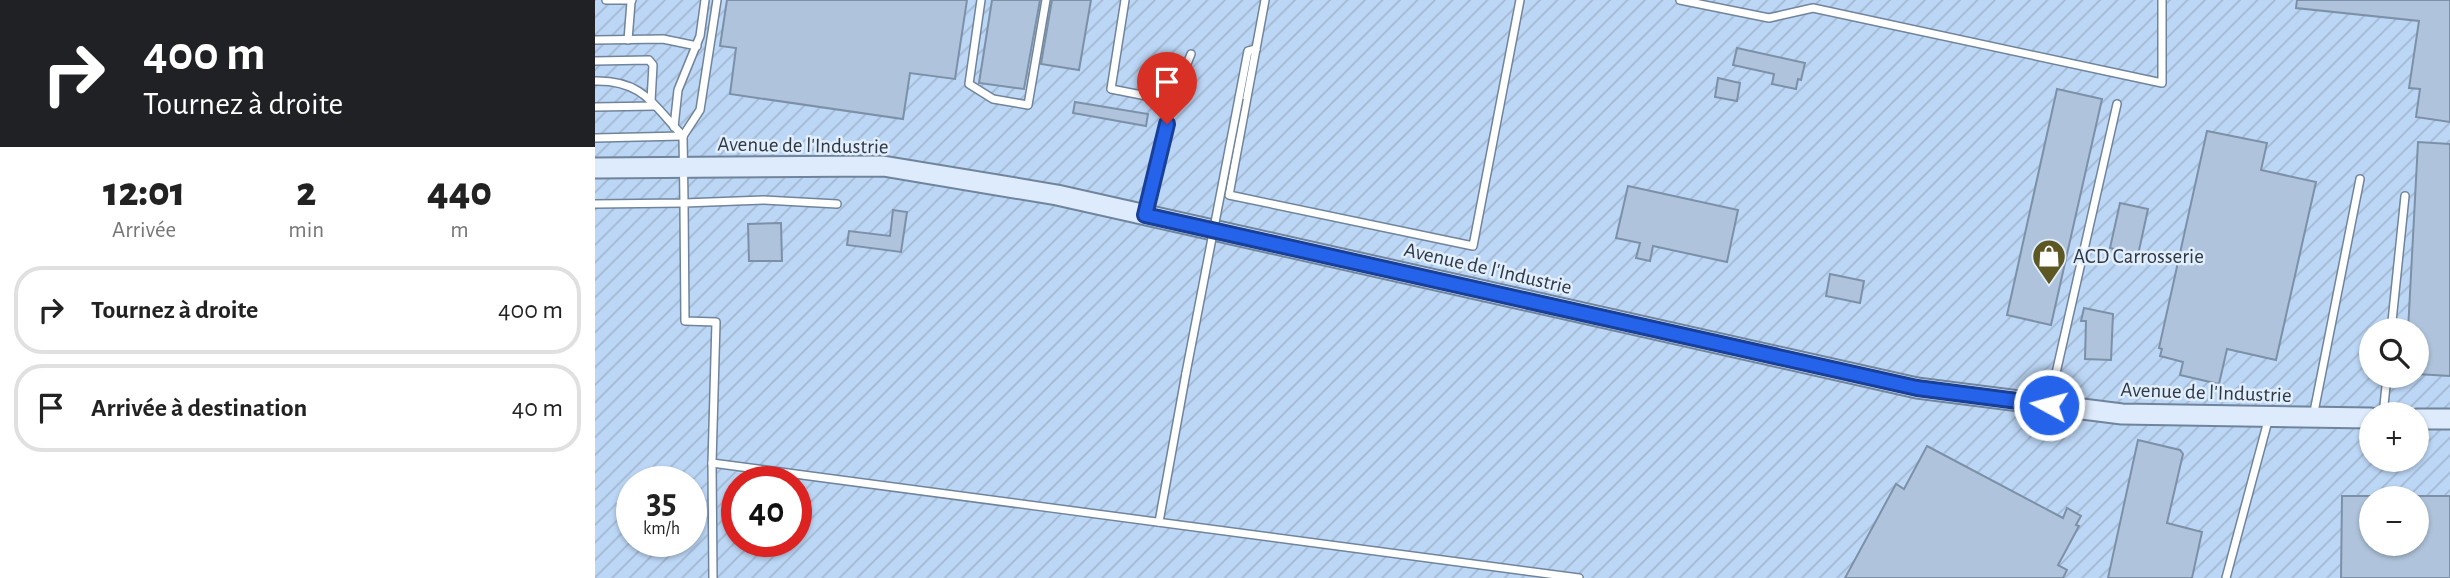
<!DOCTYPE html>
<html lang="fr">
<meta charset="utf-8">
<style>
:root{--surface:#fff;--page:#f2f2f2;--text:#222;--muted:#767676;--line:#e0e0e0}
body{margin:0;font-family:"Alegreya Sans",sans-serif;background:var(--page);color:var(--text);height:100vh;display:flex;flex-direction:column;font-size:26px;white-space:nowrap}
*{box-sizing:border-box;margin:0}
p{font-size:23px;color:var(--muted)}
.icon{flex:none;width:38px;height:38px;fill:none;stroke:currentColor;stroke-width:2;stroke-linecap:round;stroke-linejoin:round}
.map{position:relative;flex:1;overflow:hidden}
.drawer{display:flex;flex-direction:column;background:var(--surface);width:595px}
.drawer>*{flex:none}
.banner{background:#202124;color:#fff;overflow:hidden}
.tools{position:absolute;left:1764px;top:318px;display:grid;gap:14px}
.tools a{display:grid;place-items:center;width:70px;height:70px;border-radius:50%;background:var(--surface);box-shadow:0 2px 5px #0004;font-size:35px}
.speed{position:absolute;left:21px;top:466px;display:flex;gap:14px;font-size:35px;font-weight:700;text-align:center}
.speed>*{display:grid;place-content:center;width:91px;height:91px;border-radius:50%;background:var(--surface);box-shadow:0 2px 5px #0004;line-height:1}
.speed small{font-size:18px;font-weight:400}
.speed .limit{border:10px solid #d22;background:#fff;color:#111}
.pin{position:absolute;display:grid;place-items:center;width:60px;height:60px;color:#fff;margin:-72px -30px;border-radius:50% 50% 50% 0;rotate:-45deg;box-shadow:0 0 7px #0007}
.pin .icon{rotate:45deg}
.me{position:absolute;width:77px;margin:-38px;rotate:277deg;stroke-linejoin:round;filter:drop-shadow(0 0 5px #0008)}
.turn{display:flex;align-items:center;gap:24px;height:147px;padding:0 28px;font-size:32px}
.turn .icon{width:91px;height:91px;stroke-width:2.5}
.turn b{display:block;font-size:49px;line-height:60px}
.eta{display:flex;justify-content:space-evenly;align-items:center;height:119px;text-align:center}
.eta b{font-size:42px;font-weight:800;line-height:49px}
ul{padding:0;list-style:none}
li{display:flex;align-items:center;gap:21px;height:88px;margin:0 14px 10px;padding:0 14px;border:4px solid var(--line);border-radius:28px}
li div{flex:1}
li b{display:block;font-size:26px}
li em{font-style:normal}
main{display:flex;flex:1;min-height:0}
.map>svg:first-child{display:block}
.industrial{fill:url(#industrial-furrows);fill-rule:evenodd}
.building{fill:#afc4dc;stroke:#7c90a7;stroke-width:2}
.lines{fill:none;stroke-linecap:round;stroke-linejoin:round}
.lane-casing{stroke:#70849b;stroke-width:10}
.secondary-casing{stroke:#70849b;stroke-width:23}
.lane{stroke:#fff;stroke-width:7}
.secondary{stroke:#ddebfc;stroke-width:19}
.lane-bridge-casing{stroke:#70849b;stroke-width:10;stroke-linecap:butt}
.lane-bridge{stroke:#fff;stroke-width:7}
.route-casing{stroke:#184099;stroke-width:18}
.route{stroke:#2563eb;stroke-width:12}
.labels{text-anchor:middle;stroke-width:5;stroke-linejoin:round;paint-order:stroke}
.street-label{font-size:21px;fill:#303842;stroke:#e1eefd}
.poi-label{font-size:21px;fill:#303842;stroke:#e1eefd;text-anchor:start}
</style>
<main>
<section class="drawer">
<div class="banner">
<div class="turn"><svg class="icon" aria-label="right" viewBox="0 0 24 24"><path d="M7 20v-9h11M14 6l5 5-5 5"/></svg><div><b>400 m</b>Tournez à droite</div></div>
</div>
<div class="eta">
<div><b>12:01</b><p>Arrivée</p></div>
<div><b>2</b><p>min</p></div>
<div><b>440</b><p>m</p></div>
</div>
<ul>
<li><svg class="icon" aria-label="right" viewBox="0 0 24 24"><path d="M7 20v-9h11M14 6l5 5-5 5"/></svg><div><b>Tournez à droite</b></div><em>400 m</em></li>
<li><svg class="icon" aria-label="arrive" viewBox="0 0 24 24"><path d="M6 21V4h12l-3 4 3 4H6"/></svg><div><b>Arrivée à destination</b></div><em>40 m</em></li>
</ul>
</section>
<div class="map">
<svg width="1855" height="578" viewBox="0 0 1855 578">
<defs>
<pattern id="industrial-furrows" width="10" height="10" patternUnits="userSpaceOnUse" patternTransform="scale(1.75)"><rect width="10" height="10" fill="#bcd6f5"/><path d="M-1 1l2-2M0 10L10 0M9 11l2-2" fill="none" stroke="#a2b8d3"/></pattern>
</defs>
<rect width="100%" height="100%" fill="#cce2fb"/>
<path class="industrial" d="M0,0h1855v578h-1855zM1776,331h46v45h-46zM1776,415h46v45h-46zM37,481h59v60h-59zM142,481h59v60h-59zM1776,499h46v45h-46z"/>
<g class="building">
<path d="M132,0h240l-12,79 -45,-6 -7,46 -173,-25 6,-46 -16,-2z"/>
<path d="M397,0h48l-16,89 -45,-6z"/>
<path d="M457,0h39l-12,70 -38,-6z"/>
<path d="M1702,0h153v122l-34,-5 4,-28 -11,-1 10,-67 -123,-13z"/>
<path d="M1142,48l68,15 -4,17 -3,-1 -2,10 -24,-5 2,-10 -41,-9z"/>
<path d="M1123,78l22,5 -3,18 -22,-4z"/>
<path d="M1462,89l45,10 -51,226 -44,-10z"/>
<path d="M480,102l73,12 -2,12 -73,-13z"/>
<path d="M1612,131l60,12 -6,27 55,12 -40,178 -49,-11 -8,35 -39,-9 3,-13 -23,-6 2,-7 -3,-1z"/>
<path d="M1823,142l32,2v232l-33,-2v-43h-9z"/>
<path d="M1033,186l110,24 -11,52 -74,-16 -3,15 -14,-3 4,-15 -24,-5z"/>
<path d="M1525,203l28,6 -10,46 -28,-7z"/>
<path d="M298,210l14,2 -6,40 -54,-7 2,-14 41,5z"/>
<path d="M186,223l1,38h-33l-1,-37z"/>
<path d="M1235,274l34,7 -4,22 -34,-7z"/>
<path d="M1489,308l29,6 -2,46 -26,-1 1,-38h-5z"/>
<path d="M1543,440l42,10 3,4 -16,69 35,9 -10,46h-84z"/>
<path d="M1332,446l136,72 4,-10 14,8 -5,9 3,1 -21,39 9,5 -4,8h-218l51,-94 8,5z"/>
<path d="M1747,496h29v48h46v-48h33v82h-109z"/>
</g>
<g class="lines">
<g class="lane-casing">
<g id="lane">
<path d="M11,0h26"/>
<path d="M386,0l-12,84 24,15 35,6 18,-105"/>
<path d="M530,0l-14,89 61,12"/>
<path d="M670,0l-36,195 244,51 47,-246"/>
<path d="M1085,0l89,18 44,-10 349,75v-83"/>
<path d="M0,40l68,-1 34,7"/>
<path d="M33,40l3,-38"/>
<path d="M0,61l54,-1 4,5 -2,36"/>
<path d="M0,81c48,-1 58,24 88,55"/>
<path d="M644,98l9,-47 8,-2"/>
<path d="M0,107l60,-1"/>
<path d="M79,127l4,-37 22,-54 5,-36"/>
<path d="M0,138l88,-2"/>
<path d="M0,204l89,-1 -1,-67 17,-26 17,-110"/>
<path d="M550,214l27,-113 19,-47"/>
<path d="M1796,331l14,-135"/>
<path d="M1454,404l68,-300"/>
<path d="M1788,415l4,-39"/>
<path d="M1718,417l47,-238"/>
<path d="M117,463l867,115"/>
<path d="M564,522l27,-149"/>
<path d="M118,578l-1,-115 4,-141 -31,-1 -1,-118 80,-3 73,4"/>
<path d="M1631,578l43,-161"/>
</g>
</g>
<g class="secondary-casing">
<g id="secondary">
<path d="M0,168l288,-2 174,29 860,193 205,26 249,4"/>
<path d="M1822,419h33"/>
</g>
</g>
<use href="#lane" class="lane"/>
<use href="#secondary" class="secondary"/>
<g class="lane-bridge-casing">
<path id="lane-bridge" d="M591,373l53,-275"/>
</g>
<use href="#lane-bridge" class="lane-bridge"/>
</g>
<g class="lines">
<g class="route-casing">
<path id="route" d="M572,124l-22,91 772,173 132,17"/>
</g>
<use href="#route" class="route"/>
</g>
<defs>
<g id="shop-pin" transform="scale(1.75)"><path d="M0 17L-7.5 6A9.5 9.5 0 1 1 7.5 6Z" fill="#5d5723" stroke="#e1eefd"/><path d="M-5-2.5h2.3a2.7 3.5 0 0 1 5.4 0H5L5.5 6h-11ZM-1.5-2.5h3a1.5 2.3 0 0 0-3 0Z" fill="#fff"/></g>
</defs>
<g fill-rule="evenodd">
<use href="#shop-pin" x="1454" y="256"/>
</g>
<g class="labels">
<g class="street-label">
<text transform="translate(208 145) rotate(1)" y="7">Avenue de l'Industrie</text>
<text transform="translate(893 268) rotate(13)" y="7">Avenue de l'Industrie</text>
<text transform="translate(1611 392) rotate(2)" y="7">Avenue de l'Industrie</text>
</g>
<g class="poi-label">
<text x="1478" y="263">ACD Carrosserie</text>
</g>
</g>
</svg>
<div class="tools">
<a><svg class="icon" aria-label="search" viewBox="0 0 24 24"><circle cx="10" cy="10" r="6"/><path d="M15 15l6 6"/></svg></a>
<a>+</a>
<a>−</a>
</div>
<div class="speed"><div>35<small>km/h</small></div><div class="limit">40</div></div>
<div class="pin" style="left:572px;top:124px;background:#d93025"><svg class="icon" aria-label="arrive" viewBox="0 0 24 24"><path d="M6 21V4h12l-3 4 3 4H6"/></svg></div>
<svg class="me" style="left:1454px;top:405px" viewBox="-20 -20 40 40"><circle r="17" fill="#2563eb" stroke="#fff" stroke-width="3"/><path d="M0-11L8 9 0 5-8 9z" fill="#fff"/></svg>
</div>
</main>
